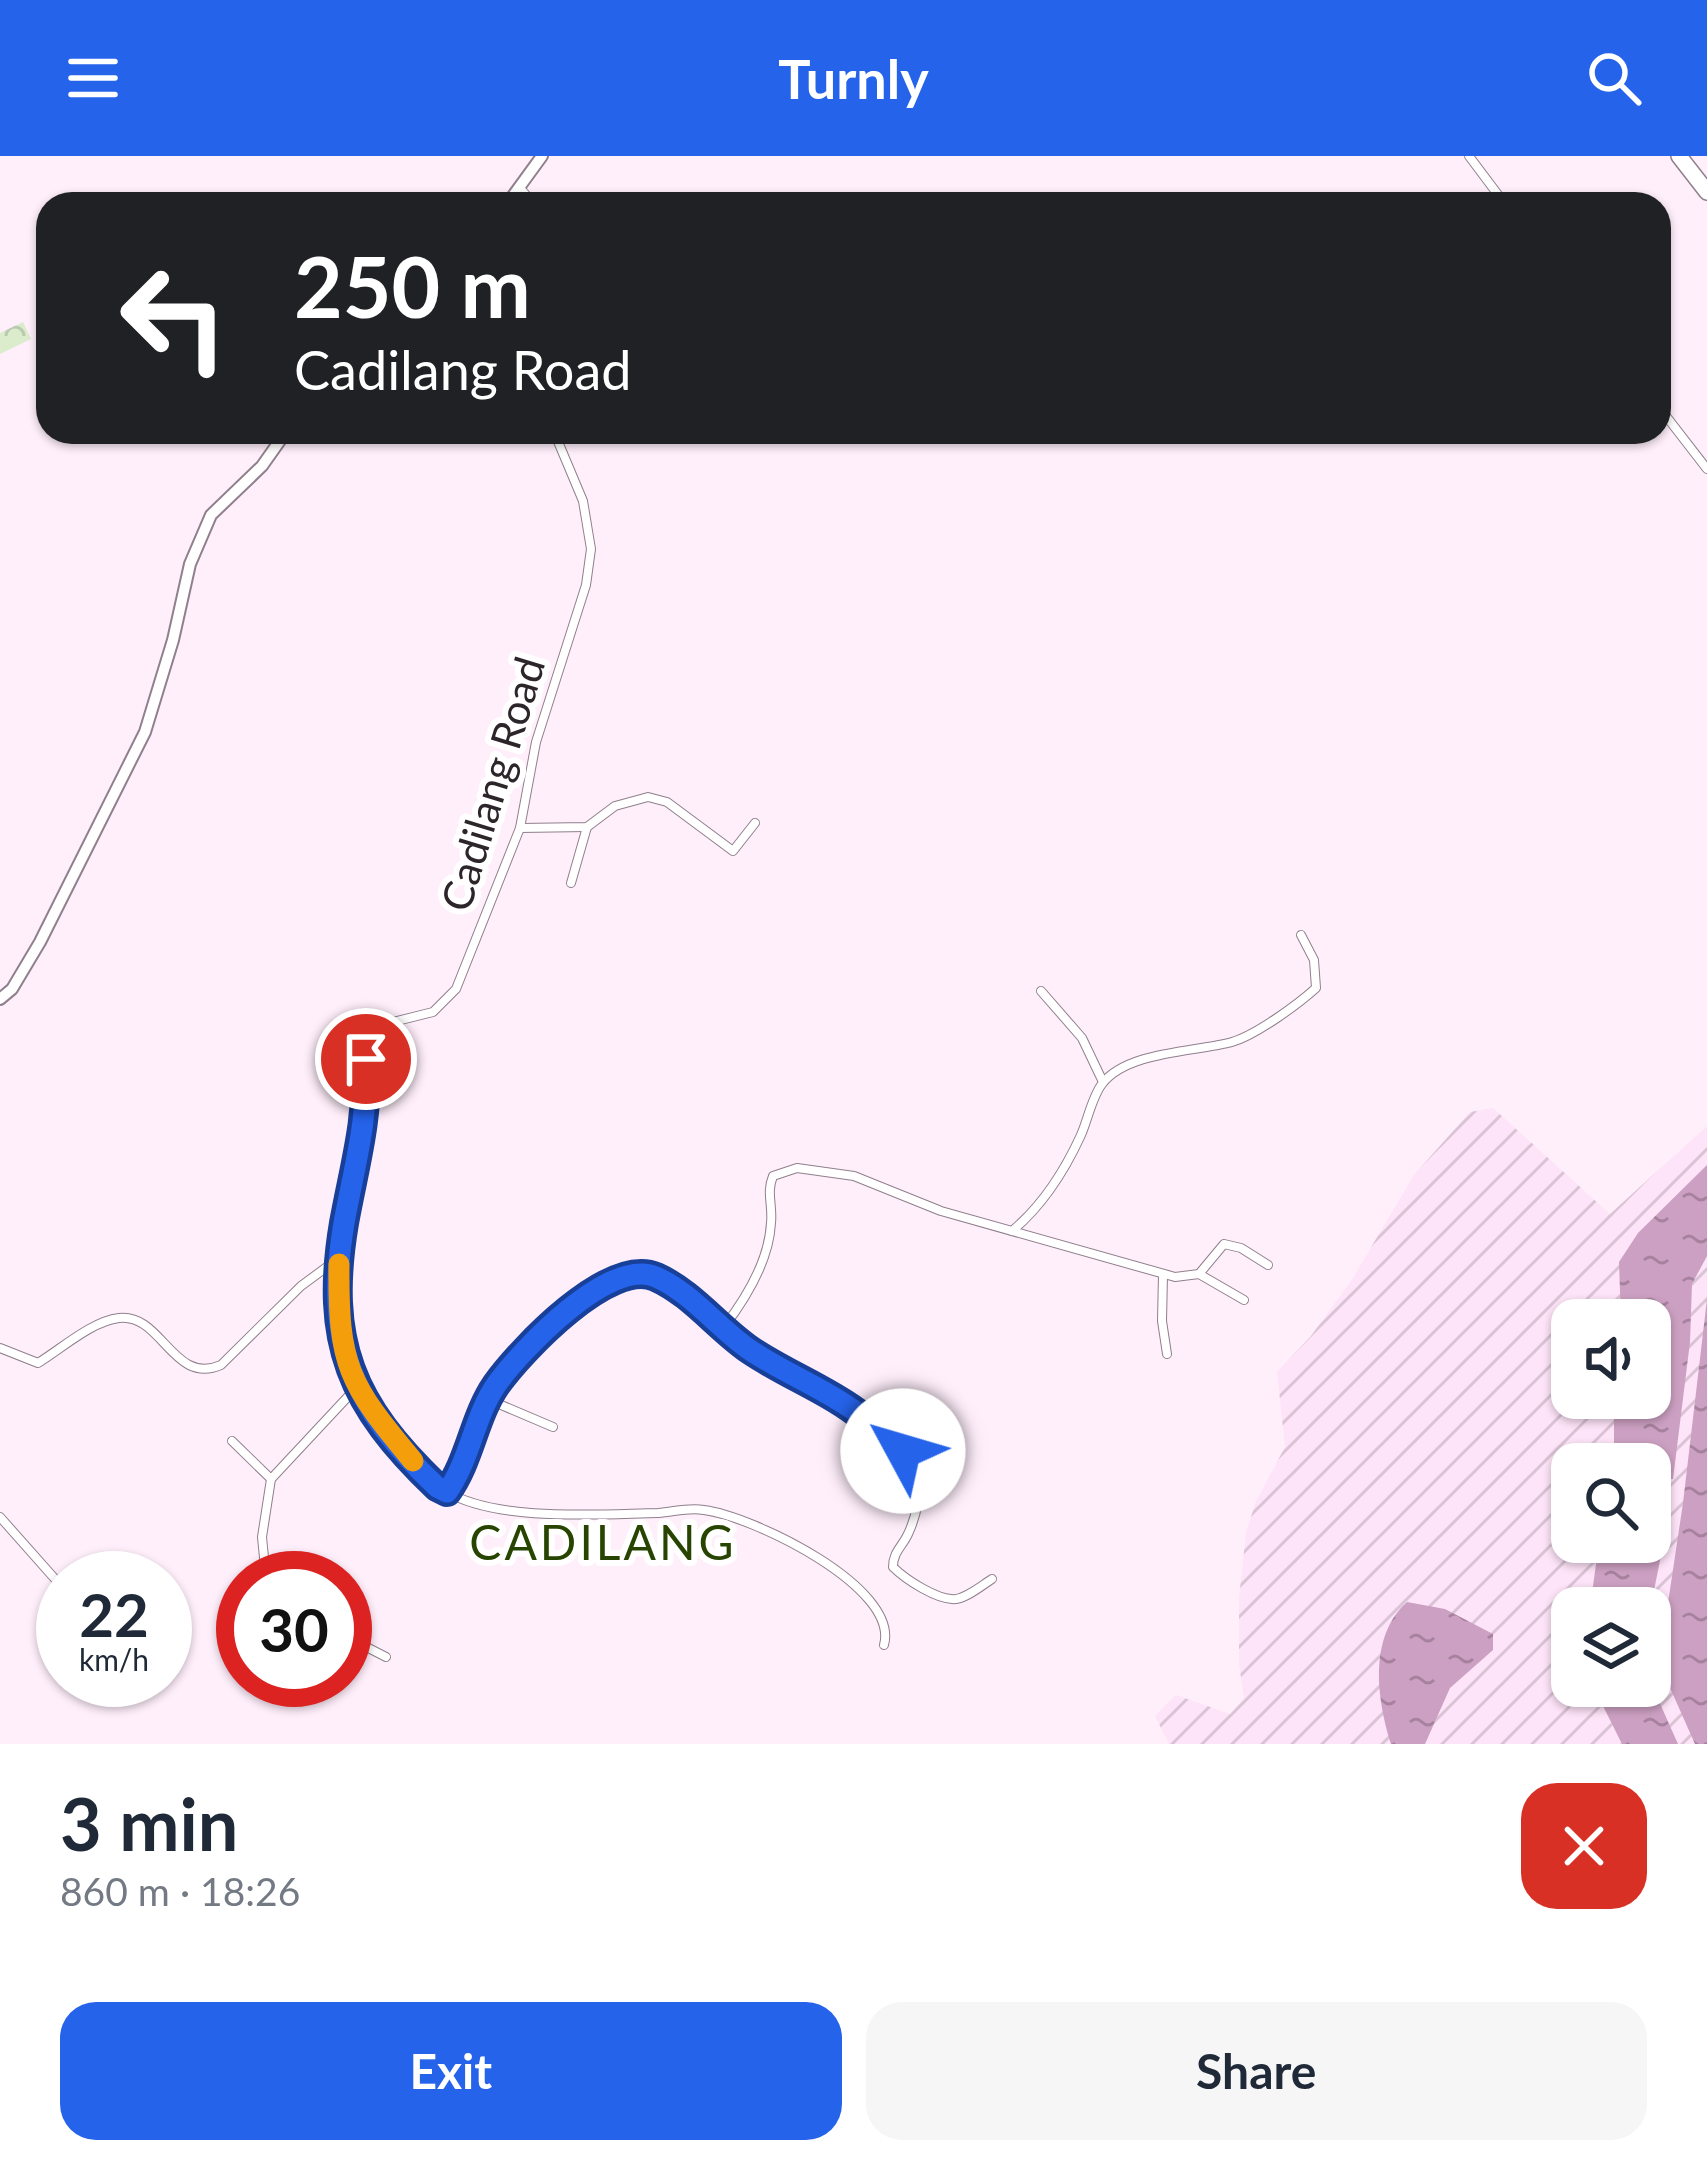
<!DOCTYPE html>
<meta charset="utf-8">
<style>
:root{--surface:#fff;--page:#f6f6f7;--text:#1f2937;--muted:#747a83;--accent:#2563eb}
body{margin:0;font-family:Lato,sans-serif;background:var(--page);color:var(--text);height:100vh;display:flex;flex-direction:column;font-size:45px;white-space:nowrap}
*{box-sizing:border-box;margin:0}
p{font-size:39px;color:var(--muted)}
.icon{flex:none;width:66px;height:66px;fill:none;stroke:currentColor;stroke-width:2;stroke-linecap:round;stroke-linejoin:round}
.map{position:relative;height:1588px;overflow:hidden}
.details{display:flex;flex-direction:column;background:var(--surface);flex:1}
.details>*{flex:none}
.banner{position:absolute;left:36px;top:36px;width:1635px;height:252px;border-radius:36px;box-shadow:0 3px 9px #0004;background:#202124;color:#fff;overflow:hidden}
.controls{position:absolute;left:1551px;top:1143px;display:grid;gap:24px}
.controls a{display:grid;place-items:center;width:120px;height:120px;border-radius:24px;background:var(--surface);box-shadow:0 3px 9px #0004;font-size:60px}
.speed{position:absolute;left:36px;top:1395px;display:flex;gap:24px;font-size:60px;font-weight:700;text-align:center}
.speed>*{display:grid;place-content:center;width:156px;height:156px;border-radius:50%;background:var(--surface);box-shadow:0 3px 9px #0004;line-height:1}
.speed small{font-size:30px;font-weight:400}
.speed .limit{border:18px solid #d22;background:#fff;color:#111}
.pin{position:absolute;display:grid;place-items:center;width:102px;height:102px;color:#fff;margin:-51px;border:6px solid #fff;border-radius:50%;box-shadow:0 3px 12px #0007}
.me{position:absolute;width:132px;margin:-66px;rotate:309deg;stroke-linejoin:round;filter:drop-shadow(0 0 9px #0008)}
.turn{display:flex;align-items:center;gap:42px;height:252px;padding:0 60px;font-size:54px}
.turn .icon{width:156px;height:156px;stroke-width:2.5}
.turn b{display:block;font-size:84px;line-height:102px}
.round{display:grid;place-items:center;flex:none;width:126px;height:126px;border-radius:36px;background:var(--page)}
.headline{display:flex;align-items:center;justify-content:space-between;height:204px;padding:0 60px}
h1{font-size:72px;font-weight:700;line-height:90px}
.primary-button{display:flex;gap:24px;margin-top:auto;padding:24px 60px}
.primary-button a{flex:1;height:138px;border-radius:36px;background:var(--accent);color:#fff;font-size:48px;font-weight:700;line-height:138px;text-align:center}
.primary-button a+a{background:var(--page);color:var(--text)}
header{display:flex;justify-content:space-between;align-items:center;height:156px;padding:0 60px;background:var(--accent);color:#fff;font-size:54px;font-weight:700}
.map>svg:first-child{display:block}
.industrial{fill:url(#industrial-furrows);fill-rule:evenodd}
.park{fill:url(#park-crowns)}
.water{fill:url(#water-ripples)}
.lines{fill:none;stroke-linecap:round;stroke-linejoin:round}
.street-casing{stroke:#907f8c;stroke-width:10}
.secondary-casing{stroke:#907f8c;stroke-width:14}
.highway-casing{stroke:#907f8c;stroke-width:18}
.street{stroke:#fff;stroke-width:8}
.secondary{stroke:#fff;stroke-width:10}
.highway{stroke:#fff;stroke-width:15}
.route-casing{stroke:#184099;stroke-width:30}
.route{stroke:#2563eb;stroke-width:21}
.slow{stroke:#f59e0b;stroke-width:21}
.labels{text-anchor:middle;stroke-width:12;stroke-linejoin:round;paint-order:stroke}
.street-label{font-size:42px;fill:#2c252a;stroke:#fff}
.quarter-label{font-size:48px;letter-spacing:3px;fill:#274500;stroke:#fff}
</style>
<header><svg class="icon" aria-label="menu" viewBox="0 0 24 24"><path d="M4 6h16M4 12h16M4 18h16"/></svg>Turnly<svg class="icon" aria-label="search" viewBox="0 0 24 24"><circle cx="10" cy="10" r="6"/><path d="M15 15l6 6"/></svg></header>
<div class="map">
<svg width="1707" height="1588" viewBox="0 0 1707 1588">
<defs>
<pattern id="industrial-furrows" width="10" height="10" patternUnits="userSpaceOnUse" patternTransform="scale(3)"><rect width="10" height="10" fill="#fee4f8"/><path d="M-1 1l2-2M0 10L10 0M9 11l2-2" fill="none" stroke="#dac3d5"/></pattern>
<pattern id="park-crowns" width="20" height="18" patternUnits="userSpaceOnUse" patternTransform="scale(3)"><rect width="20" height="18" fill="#daeccc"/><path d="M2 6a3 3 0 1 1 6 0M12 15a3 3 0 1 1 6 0" fill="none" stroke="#bbcaaf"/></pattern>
<pattern id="water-ripples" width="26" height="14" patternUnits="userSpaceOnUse" patternTransform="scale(3)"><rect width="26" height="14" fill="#cca0c2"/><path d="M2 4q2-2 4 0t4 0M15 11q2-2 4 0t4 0" fill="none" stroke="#a6829e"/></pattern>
</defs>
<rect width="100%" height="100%" fill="#ffeffb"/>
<path class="industrial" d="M1493,952l117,106 97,-88v618h-538l-14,-28 21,-21 54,19 14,-16 -5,-34v-66l7,-65 10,-32 29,-54 -8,-75 34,-36 40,-55 63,-106 56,-63zM1572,1164h78v78h-78zM1572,1308h78v78h-78zM1572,1452h78v78h-78z"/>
<path class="park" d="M23,166l8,17 -31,15v-21z"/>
<g class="water">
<path d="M1707,1009v91l-15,28 -2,58 -17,137h-23v-15h-36v-66h36v-78h-29l-2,-58 19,-29z"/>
<path d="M1707,1143v445h-12l-36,-81 24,-160z"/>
<path d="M1650,1351l10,6 4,28 -14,69 -60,-2 9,-66h51z"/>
<path d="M1407,1446l38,7 48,25v16l-43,38 -25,56h-34c-14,-45 -23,-107 16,-142z"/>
<path d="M1650,1525l28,63h-56l-29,-58h57z"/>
</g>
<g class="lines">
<g class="street-casing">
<g id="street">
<path d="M1469,0l36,48"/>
<path d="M519,31l15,17"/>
<path d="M1659,251l48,62"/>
<path d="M554,276l29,69 8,48 -5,36 -50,157 -16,86 -64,161 -23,23 -60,15c-10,42 -5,85 -13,128 -13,70 -38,147 -11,217 7,20 24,36 36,53 16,24 37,53 62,67 20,-29 26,-62 40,-93 9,-20 28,-34 43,-49 34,-37 67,-77 122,-76 35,22 62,50 95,74 42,29 153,75 169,124 7,18 0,45 -8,62 -6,13 -15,18 -15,33 12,12 45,34 63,32 12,-2 25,-13 36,-20"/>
<path d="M520,672l67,-1 28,-21 33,-9 19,5 66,49 22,-28"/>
<path d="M571,727l16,-56"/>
<path d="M1041,835l41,47 21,44"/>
<path d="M1012,1075c30,-25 53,-61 69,-96 7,-16 11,-38 21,-51 25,-33 94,-32 130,-42 24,-7 65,-37 84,-54l-2,-28 -13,-25"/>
<path d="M1199,1118l45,26"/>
<path d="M1163,1119l-1,46 5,33"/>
<path d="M724,1171c23,-30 45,-66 47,-104 2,-18 -5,-30 2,-47l24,-8 57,8 87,35 234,66 24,-3 25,-30 17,4 27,17"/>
<path d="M0,1192l38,15c23,-14 54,-42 81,-45 43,-5 54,68 102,47l80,-79 38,-28"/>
<path d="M487,1243l66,28"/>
<path d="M232,1285l39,38"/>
<path d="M447,1336c52,30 152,22 211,21 16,-1 30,-6 46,-3 48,6 196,77 180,135"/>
<path d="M0,1361l63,71"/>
<path d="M266,1422l-4,-41 9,-58 85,-91"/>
<path d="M345,1480l41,21"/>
</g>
</g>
<g class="secondary-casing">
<g id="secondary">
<path d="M507,48l35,-48"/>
<path d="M0,843l12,-10 28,-47 105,-210 28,-92 17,-76 21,-49 51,-49 24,-34"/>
</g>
</g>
<g class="highway-casing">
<path id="highway" d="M1679,0l28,36"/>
</g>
<use href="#street" class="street"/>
<use href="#secondary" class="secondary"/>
<use href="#highway" class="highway"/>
</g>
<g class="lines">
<g class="route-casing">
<path id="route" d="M366,903c2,63 -11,104 -22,164 -20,119 7,182 93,264l10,5c23,-32 27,-75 49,-107 25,-35 114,-129 160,-108 36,16 62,51 94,73 28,19 59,32 88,50 24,14 44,33 65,51"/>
</g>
<use href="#route" class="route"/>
<path class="slow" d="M339,1108c-1,102 9,119 74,197"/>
</g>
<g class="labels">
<g class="street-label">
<text transform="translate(493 628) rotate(-73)" y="15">Cadilang Road</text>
</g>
<g class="quarter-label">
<text x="603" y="1404">CADILANG</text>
</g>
</g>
</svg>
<div class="controls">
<a><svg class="icon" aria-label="sound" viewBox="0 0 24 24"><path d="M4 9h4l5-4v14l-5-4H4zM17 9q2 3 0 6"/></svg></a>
<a><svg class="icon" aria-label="search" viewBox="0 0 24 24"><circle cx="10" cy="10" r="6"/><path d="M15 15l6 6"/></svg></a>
<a><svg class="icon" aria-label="layers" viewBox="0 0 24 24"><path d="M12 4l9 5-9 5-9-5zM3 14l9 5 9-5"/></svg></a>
</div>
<div class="speed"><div>22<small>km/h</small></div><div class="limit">30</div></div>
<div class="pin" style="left:366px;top:903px;background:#d93025"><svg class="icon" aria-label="arrive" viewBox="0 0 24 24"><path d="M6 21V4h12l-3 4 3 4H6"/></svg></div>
<svg class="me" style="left:903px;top:1295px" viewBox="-20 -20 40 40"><circle r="19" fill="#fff"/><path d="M0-13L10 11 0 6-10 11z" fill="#2563eb"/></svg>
<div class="banner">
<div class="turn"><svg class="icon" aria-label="left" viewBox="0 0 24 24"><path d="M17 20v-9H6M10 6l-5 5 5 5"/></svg><div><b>250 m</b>Cadilang Road</div></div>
</div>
</div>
<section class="details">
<div class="headline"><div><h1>3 min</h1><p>860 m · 18:26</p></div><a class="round" style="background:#d93025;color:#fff"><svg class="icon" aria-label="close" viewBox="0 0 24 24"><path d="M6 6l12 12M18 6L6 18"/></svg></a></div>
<div class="primary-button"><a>Exit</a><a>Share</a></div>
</section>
